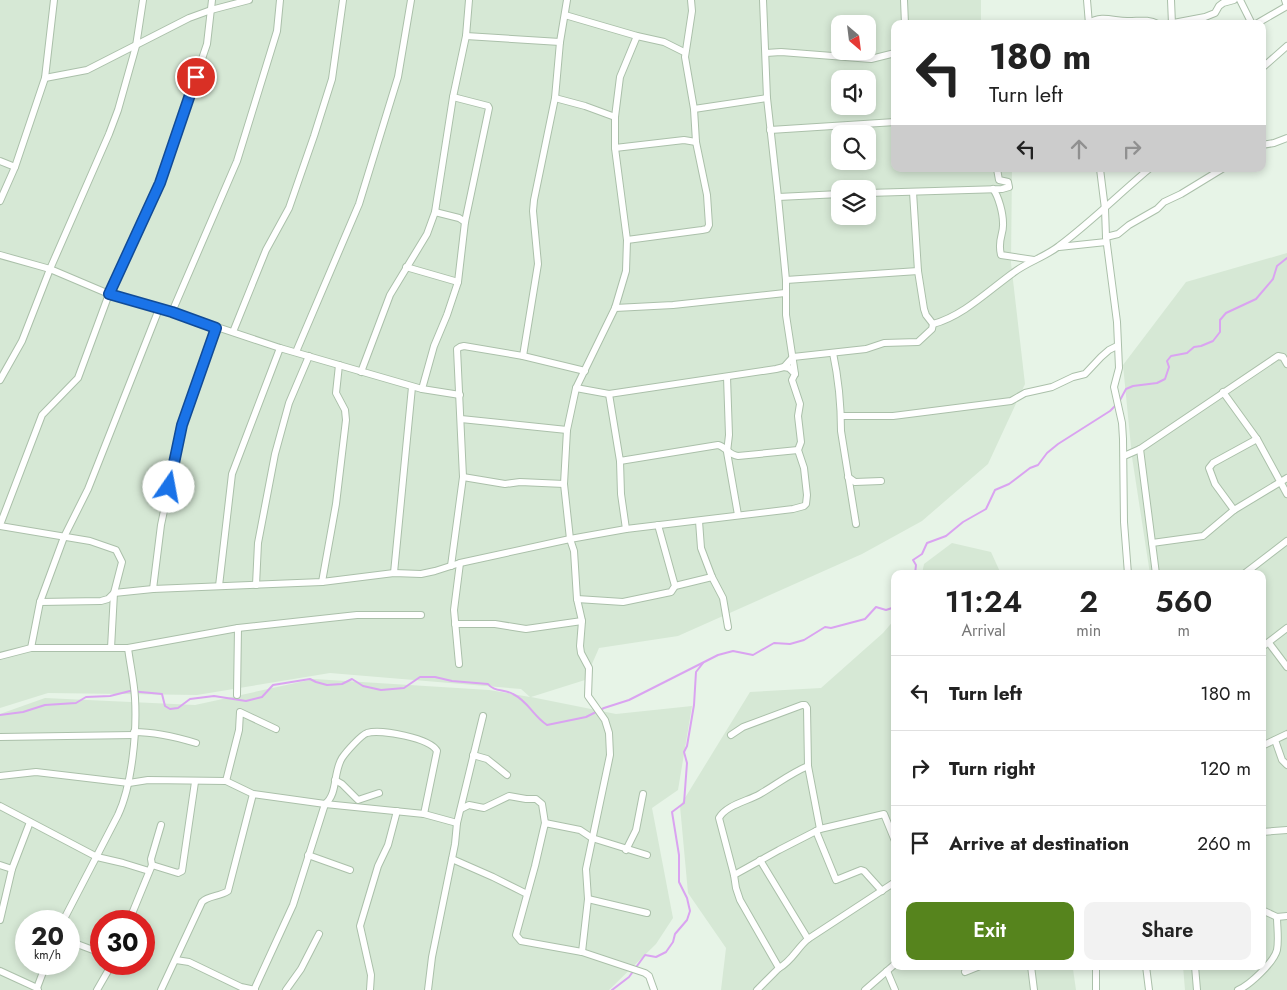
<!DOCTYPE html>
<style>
:root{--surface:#fff;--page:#f2f2f2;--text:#222;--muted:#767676;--line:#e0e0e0;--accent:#56841d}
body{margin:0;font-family:Jost,sans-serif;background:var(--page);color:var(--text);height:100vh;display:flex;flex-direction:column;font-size:19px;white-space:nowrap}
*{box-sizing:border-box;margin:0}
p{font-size:16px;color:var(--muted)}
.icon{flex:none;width:28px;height:28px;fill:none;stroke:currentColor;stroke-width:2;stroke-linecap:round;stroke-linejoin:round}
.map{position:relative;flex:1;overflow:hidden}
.drawer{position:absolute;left:891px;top:570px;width:375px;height:400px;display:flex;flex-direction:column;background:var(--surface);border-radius:10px;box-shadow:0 2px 8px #0003}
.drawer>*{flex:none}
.top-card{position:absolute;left:891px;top:20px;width:375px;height:152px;border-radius:10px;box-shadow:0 2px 8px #0003;background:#fff;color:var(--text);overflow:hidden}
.needle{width:32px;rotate:152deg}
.buttons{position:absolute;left:831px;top:15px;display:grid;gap:10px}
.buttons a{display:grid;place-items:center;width:45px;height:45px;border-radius:10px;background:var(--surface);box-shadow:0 2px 8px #0003;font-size:25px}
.speed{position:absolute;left:15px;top:910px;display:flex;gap:10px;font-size:25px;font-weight:700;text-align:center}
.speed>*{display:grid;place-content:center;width:65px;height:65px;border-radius:50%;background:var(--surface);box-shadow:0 2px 8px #0003;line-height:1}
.speed small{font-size:12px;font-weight:400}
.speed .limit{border:8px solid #d22;background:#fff;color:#111}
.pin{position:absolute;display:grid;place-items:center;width:42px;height:42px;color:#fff;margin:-21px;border:2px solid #fff;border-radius:50%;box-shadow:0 1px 5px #0007}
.me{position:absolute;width:55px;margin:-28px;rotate:12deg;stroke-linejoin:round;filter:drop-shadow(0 0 4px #0008)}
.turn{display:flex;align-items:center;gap:18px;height:105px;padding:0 15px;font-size:22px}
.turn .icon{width:65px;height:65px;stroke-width:2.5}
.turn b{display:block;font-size:35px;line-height:42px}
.lanes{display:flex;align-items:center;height:48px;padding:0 15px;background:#0003;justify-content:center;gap:25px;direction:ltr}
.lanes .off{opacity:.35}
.eta{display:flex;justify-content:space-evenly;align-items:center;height:85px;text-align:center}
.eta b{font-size:30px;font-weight:600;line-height:35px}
.button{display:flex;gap:10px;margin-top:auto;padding:10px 15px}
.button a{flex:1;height:58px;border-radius:10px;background:var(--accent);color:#fff;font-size:20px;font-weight:600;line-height:58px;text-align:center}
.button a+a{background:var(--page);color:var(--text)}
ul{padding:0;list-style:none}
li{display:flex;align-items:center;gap:15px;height:75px;padding:0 15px;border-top:1px solid var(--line)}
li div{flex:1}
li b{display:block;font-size:19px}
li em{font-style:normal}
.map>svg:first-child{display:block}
.residential{fill:#d6e8d5;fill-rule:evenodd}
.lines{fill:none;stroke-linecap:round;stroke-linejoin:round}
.stream{stroke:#daa3f1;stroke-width:2}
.minor-casing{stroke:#abc0aa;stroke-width:8}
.minor{stroke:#fff;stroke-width:6}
.route-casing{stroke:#114b97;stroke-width:12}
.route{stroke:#1a73e8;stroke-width:9}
</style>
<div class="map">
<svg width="1287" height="990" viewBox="0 0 1287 990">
<rect width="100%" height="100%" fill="#e7f4e7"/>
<g class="residential">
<path d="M0,0h981v24h-86v145h117l-1,94 14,121 -37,80 -66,57 -60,33 -184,82 -79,12 -14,32 -54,17 85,17 76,-8 -14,84 -26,18 21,110 -17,26 -47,46h-609v-276l45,-16 150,7 119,-26 175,11 41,7 -9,-8 -191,-16 -133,22 -149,-2 -48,15zM840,24h28v27h-28zM840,79h28v27h-28zM840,134h28v27h-28zM840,189h28v27h-28zM26,921h43v43h-43zM101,921h43v43h-43z"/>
<path d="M1287,253v737h-102l-2,-24h79v-392h-112l-18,-117 -9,-92 63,-83z"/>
<path d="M952,543l39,9 10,22h-79l2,-10z"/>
<path d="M895,619v347h182l-4,3 3,21h-355l5,-42 -38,-55 -8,-87 70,-114 71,-4 62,-55z"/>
</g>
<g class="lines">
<g class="stream">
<path d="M1119,402l7,-13 7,-3 24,-3 8,-4 4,-12 -2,-6 4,-5 16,-3 7,-6 7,-1 12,-5 7,-9v-12l6,-7 30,-14 17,-20 4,-13 10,-8"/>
<path d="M915,574l1,-9 -3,-5 9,-6 5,-11 19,-7 17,-14 23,-13 9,-19 14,-6 21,-16 8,-3 9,-12 11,-9 52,-33 6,-6"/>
<path d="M0,715l23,-3 22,-7 31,-2 10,-6 24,-1 20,-5 32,3 3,12 5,3 8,-1 12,-9 24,-3 32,5 16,-4 11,-12 37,-6 6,3 11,3 15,-1 10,-5 11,7 18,4 23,-2 16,-11h15l17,4 36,3c6,8 16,5 25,10 16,8 19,21 34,31l39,-8 18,-9 25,-8 89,-45 15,-4 20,4 21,-12 16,1 14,-4 21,-13 6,1 34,-9 11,-12 10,3 9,-3"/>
<path d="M612,990l17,-13 16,-22 11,2 10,-5 7,-10 2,-8 12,-14 3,-9 -3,-13 -8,-16v-27l-7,-43 12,-9 3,-40 -3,-11 3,-6 7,-41 2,-33 7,-9"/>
</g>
<g class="minor-casing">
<g id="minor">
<path d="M763,0l4,98 11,99 8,83v35l9,59"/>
<path d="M904,0l1,24"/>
<path d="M1087,0l2,24"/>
<path d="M1171,0l1,24"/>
<path d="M1240,0l12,24"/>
<path d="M565,15l72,21 27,6 20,10"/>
<path d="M1089,23c13,-9 27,-1 40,-2 11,0 19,-2 29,3"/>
<path d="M1168,24l37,-7 10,-4 4,-7 4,-3 11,-3"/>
<path d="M1256,24l31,-18 -2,-6"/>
<path d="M466,36l94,6"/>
<path d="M766,53l15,-1 90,7 24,-6"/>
<path d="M1262,68l25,-22"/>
<path d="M45,78l42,-8 102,-52 22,-8 38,-10"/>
<path d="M555,98l30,8 30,11"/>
<path d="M694,109l73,-11"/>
<path d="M770,130l125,-8"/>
<path d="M1262,145l12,-2 13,-5"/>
<path d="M615,148l69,-8 12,2"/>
<path d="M0,161l15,6"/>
<path d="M1100,169l5,40 1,28 11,85 2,46 -5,19 8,36 1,16 1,83 4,52"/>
<path d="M993,189c6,8 10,25 10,34 1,12 -6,16 -2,32l33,5"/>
<path d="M913,192l5,79 6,38 2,6 7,9"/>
<path d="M868,193l134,-4 7,-2 -1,-5 -9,-2 -2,-11"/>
<path d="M778,197l62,-3"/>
<path d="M0,201l15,-34 30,-89 9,-78"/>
<path d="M435,212l24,6 6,4"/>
<path d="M1106,237l12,-3 11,-9 28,-16 7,-7 17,-8 41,-25"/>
<path d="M627,240l75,-10 5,-1 2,-4 -2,-30 -11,-53 -2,-33 -9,-52 7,-46 -1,-11"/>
<path d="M1059,247l47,-5"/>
<path d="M0,255l50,14 59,25 63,18 108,36 142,41 38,6"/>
<path d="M406,267l52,15"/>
<path d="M786,280l132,-9"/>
<path d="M615,308l58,-3 112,-12"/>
<path d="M172,312l65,-151 40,-130 3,-31"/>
<path d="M933,324c30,-8 55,-33 80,-51 14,-11 32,-16 46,-27 32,-24 60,-52 90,-77"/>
<path d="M233,332l33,-82 23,-42 25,-72 18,-57 11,-79"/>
<path d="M296,352l63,-148 39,-127 13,-77"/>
<path d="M833,353c6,28 8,49 8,78l15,93"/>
<path d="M523,356l15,-92 -5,-53 1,-11 21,-102 5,-56 7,-42"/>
<path d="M361,372l29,-77 37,-61 8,-22 18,-115 13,-61 3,-36"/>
<path d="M727,377l2,58 -2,17 11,63"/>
<path d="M0,380l22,-39 28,-72 59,-135 9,-24 18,-64 7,-46"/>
<path d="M576,388l33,6 167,-25 8,-2 9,-10 73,-8 18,-6 34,-1 14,-13 1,-5"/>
<path d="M422,389l12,-43 13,-31 11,-33 7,-60 24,-114 -1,-2 -35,-9"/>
<path d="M1223,392l34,47 30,55"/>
<path d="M609,394l11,67 98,-16c8,2 11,10 20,11l60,-6"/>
<path d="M842,416h51l118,-15 14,-8 27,-6 21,-10 12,-3 16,-17 8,-7 8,-4"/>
<path d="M461,419l106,11"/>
<path d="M1140,449l16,125"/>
<path d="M1124,456l16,-7 138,-93 5,1 4,7"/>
<path d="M620,461l1,33 5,35"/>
<path d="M463,477l42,7 15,-2 44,2"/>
<path d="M848,477l7,5 26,-1"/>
<path d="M1234,510l-19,-26 -6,-16 4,-5 44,-24"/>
<path d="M699,521l2,27 11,29 11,21 5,29"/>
<path d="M0,525l42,-110 36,-37 31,-84 51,-111 47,-139 5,-44"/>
<path d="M0,526l90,15 26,9 6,12 -8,31 -3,55"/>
<path d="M1152,543l51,-7 31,-26 53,-32"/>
<path d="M451,566l12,-89 -6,-128 3,-2 4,-1 59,10 62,15"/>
<path d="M394,573l18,-186"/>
<path d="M1244,574l43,-33"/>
<path d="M322,582l14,-78 10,-84 -1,-10 -9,-17 3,-28"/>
<path d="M256,585l2,-42 17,-89 14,-51 20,-47"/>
<path d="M219,586l13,-112 48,-126"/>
<path d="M675,586l37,-9"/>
<path d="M153,589l8,-64 21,-100 34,-97"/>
<path d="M577,599l46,3 48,-10 4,-6 -17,-61"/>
<path d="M40,602l61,-1 7,-2 6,-6 39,-4 169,-7 72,-9 27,1 14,-3 25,-8 110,-24 56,-10 167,-20 11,-3 2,-2 1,-9 -3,-27 -6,-18 3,-8 -3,-26 2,-12 -8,-24 3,-6 -6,-6 -5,-1"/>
<path d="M455,624h40l31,5 56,-8"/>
<path d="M1269,643l18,24"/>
<path d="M1262,647l25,-19"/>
<path d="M31,648l9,-46 24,-65 24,-48 71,-180"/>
<path d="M0,656l31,-8h97l110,-20 119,-13h64"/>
<path d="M459,664l-5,-54 6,-47"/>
<path d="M237,695l1,-67"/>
<path d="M134,732c21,0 42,5 62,11"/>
<path d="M731,735l12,-8 59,-22h3l2,3 1,58 12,63"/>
<path d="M0,737l134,-2"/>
<path d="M1275,740l7,20 5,5"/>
<path d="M1262,746l25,-12"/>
<path d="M473,755l14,4 20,16"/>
<path d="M808,766c-17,7 -31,18 -48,28 -12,7 -34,11 -41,24l15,57 2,13 4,12 39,68c13,-7 18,-20 29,-29l87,-57"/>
<path d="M0,776l36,-4 93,11 19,-3 78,1 27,13 72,10 99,10 33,9"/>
<path d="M335,780l7,4 16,16 21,-7"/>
<path d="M226,781l13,-51 1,-18 36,17"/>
<path d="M0,806l97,51 26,6 26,8"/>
<path d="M461,809l8,-4 15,3 25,-12 17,3h10l6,5 3,19"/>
<path d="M816,831l20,49 25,-10 3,1 18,20"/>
<path d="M1262,832l25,-2"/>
<path d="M626,850l10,-20 7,-36"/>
<path d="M308,855l42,15"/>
<path d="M647,855l-55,-17 -12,-8 -35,-7 -10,43 -19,69 5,6 61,11 63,21 4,3 5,14"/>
<path d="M452,859l41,18 34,17"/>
<path d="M760,860l48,79"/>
<path d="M0,865l12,4"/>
<path d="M152,865l-1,-6 10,-34"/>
<path d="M734,875l45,-25 41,-21 64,-15 11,27"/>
<path d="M588,899l59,14"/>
<path d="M1262,910l15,7 10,-1"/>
<path d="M0,920l12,-51 18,-47"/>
<path d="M63,921l55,-106c14,-30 19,-83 17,-117 -1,-17 -5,-34 -7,-50"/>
<path d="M129,921l23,-56 26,8 4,-2 13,-89"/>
<path d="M69,941l32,12"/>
<path d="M582,952l6,-53 -2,-30 24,-114 -1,-22 -4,-13 -17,-24 1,-28 -8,-15 -1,-7 2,-25 -5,-22 -3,-48 -4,-12 -6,-55 3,-54 9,-42 39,-80 11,-37 1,-31 -12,-92v-31l5,-40 17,-41"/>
<path d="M176,960l13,2 52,25 14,3"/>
<path d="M1031,966l3,24"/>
<path d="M1096,966v24"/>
<path d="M1146,966l3,24"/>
<path d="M1195,966l2,24"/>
<path d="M0,971l37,17 1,2"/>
<path d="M887,971l8,19"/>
<path d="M965,972l15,-6"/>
<path d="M37,988l9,-24"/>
<path d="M97,990l15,-26"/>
<path d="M161,990l41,-88c7,-7 17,-5 26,-11l25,-97"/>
<path d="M254,990l39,-85 32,-101c13,-10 8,-32 17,-46 4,-6 19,-23 25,-25 14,-4 63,5 70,18l-13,63"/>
<path d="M286,990l15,-21 18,-35"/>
<path d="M370,990l1,-15 -11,-49 18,-60 10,-21 9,-34"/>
<path d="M428,990l4,-33 23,-113 2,-21 26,-107"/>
<path d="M757,990l22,-22"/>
<path d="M865,990l30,-26"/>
<path d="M1238,990c12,-5 36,-28 39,-40 2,-11 0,-23 0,-33"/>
</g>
</g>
<use href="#minor" class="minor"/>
</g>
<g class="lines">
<g class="route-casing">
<path id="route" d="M169,487l13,-62 34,-97 -44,-16 -63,-18 51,-111 36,-106"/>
</g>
<use href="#route" class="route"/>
</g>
</svg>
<div class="buttons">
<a><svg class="needle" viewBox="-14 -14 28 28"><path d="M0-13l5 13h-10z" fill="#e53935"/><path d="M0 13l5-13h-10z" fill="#767676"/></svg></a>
<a><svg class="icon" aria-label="sound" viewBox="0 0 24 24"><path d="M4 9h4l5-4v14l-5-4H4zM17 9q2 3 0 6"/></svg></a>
<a><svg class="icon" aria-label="search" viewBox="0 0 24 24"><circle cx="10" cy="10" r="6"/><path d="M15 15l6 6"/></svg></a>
<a><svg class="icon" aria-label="layers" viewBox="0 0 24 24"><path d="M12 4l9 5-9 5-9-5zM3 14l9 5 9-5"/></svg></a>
</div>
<div class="speed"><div>20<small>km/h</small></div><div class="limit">30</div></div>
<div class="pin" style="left:196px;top:77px;background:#d93025"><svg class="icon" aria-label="arrive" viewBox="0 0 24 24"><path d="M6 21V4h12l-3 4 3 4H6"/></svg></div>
<svg class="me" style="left:169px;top:487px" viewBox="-20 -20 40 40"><circle r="19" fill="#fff"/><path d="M0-13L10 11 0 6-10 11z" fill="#1a73e8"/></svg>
<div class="top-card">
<div class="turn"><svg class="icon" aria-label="left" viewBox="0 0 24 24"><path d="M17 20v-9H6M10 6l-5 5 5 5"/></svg><div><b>180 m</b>Turn left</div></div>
<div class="lanes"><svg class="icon" aria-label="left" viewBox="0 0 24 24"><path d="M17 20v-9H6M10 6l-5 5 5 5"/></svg><svg class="icon off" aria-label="ahead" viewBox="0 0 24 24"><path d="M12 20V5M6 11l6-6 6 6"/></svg><svg class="icon off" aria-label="right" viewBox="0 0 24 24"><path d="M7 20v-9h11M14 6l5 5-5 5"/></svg></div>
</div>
<section class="drawer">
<div class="eta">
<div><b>11:24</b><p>Arrival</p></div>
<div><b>2</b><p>min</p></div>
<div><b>560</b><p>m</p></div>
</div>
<ul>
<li><svg class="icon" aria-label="left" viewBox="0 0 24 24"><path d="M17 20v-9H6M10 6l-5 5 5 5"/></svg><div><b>Turn left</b></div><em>180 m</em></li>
<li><svg class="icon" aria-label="right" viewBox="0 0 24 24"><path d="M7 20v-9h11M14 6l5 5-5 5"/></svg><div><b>Turn right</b></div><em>120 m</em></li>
<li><svg class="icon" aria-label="arrive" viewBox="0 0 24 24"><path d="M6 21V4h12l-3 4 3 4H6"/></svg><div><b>Arrive at destination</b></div><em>260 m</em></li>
</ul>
<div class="button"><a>Exit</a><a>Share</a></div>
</section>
</div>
